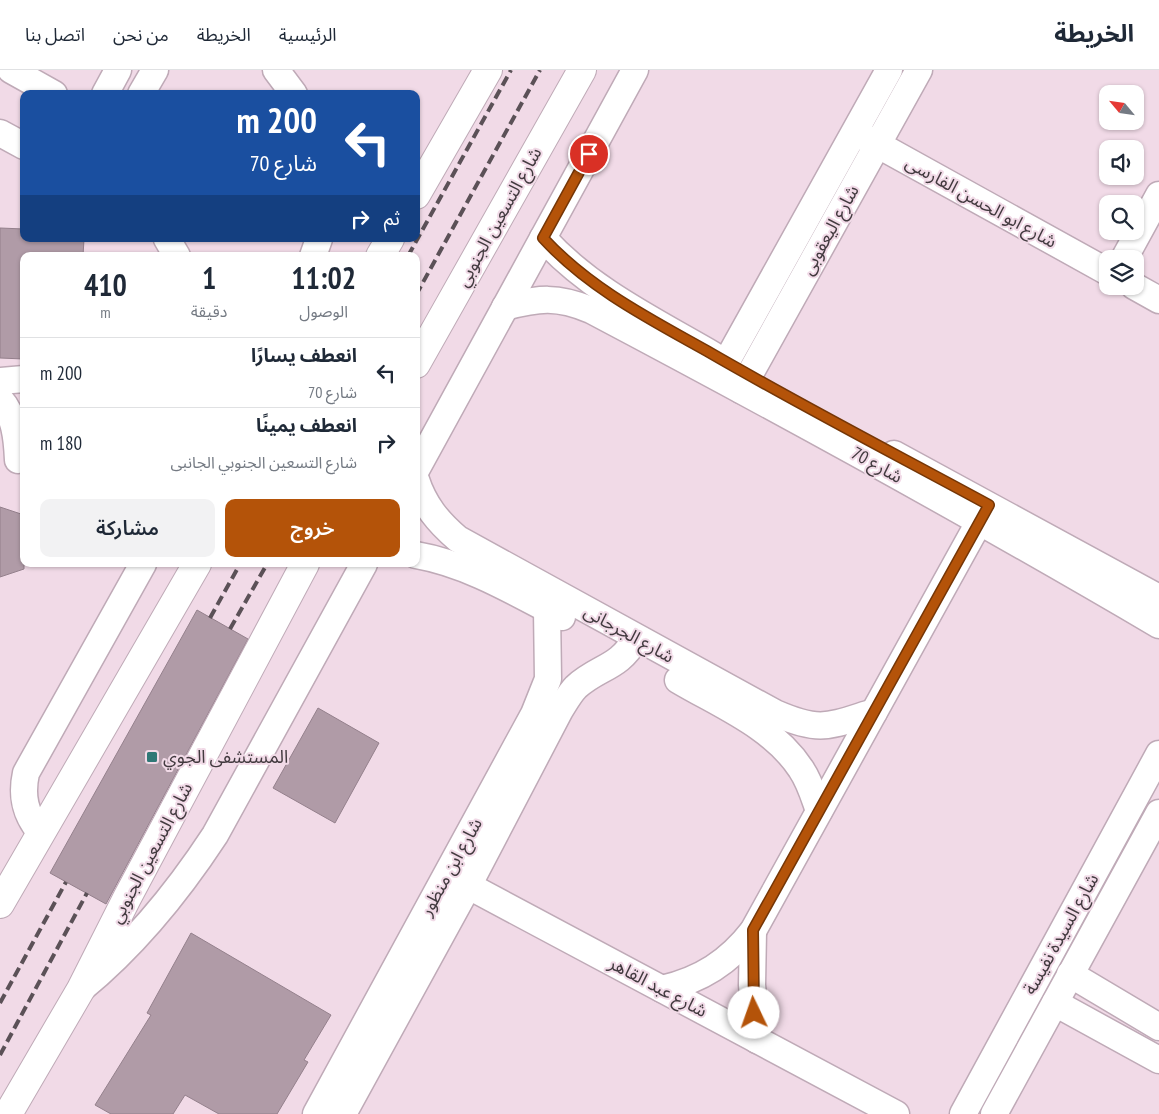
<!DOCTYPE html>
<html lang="ar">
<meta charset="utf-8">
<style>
:root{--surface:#fff;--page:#f2f2f3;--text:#1f2937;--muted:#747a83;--line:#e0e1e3;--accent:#b45309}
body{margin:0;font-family:"PT Sans Narrow","Noto Sans Arabic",sans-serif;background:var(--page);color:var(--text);direction:rtl;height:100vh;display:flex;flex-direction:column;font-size:19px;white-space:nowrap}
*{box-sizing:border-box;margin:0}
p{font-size:16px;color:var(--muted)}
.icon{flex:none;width:28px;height:28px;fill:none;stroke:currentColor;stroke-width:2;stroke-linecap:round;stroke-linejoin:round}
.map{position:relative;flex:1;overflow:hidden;direction:ltr}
.drawer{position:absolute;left:20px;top:182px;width:400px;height:315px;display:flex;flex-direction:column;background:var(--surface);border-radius:10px;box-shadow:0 1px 4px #0004;direction:rtl}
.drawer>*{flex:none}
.guide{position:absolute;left:20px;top:20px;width:400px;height:152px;border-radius:10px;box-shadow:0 1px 4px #0004;direction:rtl;background:#1a4fa0;color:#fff;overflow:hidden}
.needle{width:32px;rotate:299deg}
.fabs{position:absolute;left:1099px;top:15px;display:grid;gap:10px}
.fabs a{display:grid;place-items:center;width:45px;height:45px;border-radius:10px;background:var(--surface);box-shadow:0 1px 4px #0004;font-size:25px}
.pin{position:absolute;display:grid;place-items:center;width:42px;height:42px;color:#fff;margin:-21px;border:2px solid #fff;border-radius:50%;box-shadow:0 1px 5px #0007}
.me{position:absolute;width:55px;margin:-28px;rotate:357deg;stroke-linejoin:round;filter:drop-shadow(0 0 4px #0008)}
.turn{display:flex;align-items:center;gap:18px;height:105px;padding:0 20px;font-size:22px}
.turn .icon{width:65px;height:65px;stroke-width:2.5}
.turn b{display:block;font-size:35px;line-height:42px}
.then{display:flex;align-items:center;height:48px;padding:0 20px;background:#0003;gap:10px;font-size:19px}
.eta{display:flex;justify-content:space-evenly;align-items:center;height:85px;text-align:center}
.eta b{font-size:30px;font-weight:600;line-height:35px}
.primary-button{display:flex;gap:10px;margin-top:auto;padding:10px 20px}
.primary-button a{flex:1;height:58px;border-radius:10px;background:var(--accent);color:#fff;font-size:20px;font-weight:600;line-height:58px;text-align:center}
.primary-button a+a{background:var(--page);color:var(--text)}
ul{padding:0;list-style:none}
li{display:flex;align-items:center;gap:15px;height:70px;padding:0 20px;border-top:1px solid var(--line)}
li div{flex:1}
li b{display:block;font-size:19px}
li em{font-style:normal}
header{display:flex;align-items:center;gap:30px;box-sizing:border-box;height:70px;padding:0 25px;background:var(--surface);border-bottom:1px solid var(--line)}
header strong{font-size:24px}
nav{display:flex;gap:28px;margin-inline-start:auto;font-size:18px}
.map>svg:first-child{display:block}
.building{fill:#b09ba7;stroke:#94808c}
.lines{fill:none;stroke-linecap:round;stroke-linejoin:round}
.minor-casing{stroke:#bfaab7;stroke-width:29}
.highway-casing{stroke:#bfaab7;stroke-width:30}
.minor{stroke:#fff;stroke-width:26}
.highway{stroke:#fff;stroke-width:28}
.rail{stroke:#5b5157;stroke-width:4;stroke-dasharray:10 5;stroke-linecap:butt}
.route-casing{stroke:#753606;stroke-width:12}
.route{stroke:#b45309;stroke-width:9}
.poi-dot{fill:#2f7876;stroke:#f1dae7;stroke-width:2}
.labels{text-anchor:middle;stroke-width:4;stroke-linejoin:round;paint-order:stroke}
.street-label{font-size:18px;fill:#423a3f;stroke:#f1dae7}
.poi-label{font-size:18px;fill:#423a3f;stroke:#f1dae7;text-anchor:start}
</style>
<header>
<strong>الخريطة</strong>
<nav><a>الرئيسية</a><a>الخريطة</a><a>من نحن</a><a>اتصل بنا</a></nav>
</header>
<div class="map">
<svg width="1159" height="1044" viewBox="0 0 1159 1044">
<rect width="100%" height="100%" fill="#f1dae7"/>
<g class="building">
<path d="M0,158l24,1v10h60l-1,17h-59v103l-24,-1z"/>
<path d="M0,437l24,8v54l-24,8z"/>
<path d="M197,540l51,29 -142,265 -56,-31z"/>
<path d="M318,638l61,35 -44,80 -62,-35z"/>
<path d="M191,863l140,82 -27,45 4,2 -31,52h-58l-34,-19 -12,19h-62l-16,-9 56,-90 -4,-2z"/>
</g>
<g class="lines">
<g class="minor-casing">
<g id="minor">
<path d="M11,0l43,24"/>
<path d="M276,0l18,24"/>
<path d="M105,24l13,-24"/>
<path d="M141,24l14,-24"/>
<path d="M0,63l24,13"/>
<path d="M864,67l244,135"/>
<path d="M543,168c47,52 110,82 170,117"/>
<path d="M167,169l10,17"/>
<path d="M313,186l6,-17"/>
<path d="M1124,189l35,-64"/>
<path d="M1134,216l25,14"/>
<path d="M505,237c34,-9 52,-11 86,3 191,101 381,205 568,315"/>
<path d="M718,307l171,-307"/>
<path d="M0,311l24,-2"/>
<path d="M741,320l178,-320"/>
<path d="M0,329c15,17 17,39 18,61"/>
<path d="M894,384l265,144"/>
<path d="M416,400l219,-400"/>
<path d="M416,410c8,25 22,42 42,59l317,174c46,20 54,13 99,-1"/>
<path d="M416,485c52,9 100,38 146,62"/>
<path d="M678,610c42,25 95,46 123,89 9,13 13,28 18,42"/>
<path d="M40,762c-15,-18 -19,-36 -14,-59l117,-209"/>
<path d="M452,807l444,237"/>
<path d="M753,861l-1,54 5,55"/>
<path d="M1070,904l89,53"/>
<path d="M81,919c54,-44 96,-96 134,-154l149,-271"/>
<path d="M662,919c39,-9 67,-27 91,-58l235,-425"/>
<path d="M1055,933l104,57"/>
<path d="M316,1044l218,-400 14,-35 -1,-69"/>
<path d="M343,1044l125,-228 92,-176c5,-8 10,-17 16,-23 23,-21 43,-18 60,-49"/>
<path d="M963,1044l196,-360"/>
<path d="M994,1044l165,-301"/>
</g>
</g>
<g class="highway-casing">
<g id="highway">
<path d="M416,125l72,-125"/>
<path d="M380,186l10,-17"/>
<path d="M416,294l166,-294"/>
<path d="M0,834l197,-340"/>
<path d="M8,1044l73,-125 46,-91 178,-334"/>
</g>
</g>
<use href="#minor" class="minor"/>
<use href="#highway" class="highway"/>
<g class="rail">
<path d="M408,186l103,-186"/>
<path d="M416,225l124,-225"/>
<path d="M210,548l30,-54"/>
<path d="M230,559l37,-65"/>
<path d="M0,933l66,-121"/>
<path d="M0,985l87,-162"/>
</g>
</g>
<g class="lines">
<g class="route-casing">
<path id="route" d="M589,84l-46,84c46,50 105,80 164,113 93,54 188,103 282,154l-236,425 1,83"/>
</g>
<use href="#route" class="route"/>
</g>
<rect class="poi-dot" x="146" y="681" width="12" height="12" rx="2.5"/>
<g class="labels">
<g class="street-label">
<text transform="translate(981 132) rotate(29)" y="6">شارع ابو الحسن الفارسى</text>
<text transform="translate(499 147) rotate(-61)" y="6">شارع التسعين الجنوبي</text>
<text transform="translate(830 160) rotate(-61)" y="6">شارع اليعقوبى</text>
<text transform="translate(877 395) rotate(29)" y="6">شارع 70</text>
<text transform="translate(629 564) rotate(29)" y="6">شارع الجرجانى</text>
<text transform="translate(151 783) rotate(-62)" y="6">شارع التسعين الجنوبي</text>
<text transform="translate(451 797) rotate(-61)" y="6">شارع ابن منظور</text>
<text transform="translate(1061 864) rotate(-61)" y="6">شارع السيدة نفيسة</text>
<text transform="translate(658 917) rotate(28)" y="6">شارع عبد القاهر</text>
</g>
<g class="poi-label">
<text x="163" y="693">المستشفى الجوي</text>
</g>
</g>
</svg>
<div class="fabs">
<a><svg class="needle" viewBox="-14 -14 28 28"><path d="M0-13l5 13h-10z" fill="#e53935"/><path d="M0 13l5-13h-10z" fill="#747a83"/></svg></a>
<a><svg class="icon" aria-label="sound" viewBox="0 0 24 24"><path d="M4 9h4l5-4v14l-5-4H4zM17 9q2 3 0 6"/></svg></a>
<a><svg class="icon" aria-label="search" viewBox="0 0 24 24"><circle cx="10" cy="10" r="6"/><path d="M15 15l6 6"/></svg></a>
<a><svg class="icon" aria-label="layers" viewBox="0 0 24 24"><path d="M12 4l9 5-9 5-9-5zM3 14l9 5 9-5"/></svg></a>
</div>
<div class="pin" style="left:589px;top:84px;background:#d93025"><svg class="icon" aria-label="arrive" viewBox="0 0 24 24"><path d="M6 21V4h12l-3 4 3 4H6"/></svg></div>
<svg class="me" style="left:754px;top:943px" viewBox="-20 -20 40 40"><circle r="19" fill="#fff"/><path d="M0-13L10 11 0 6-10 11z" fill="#b45309"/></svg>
<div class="guide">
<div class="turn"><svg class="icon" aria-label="left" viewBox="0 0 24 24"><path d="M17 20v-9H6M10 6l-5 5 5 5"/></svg><div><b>200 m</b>شارع 70</div></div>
<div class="then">ثم<svg class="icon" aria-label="right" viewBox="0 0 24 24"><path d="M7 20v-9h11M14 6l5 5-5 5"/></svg></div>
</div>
<section class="drawer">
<div class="eta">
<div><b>11:02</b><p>الوصول</p></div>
<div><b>1</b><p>دقيقة</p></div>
<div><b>410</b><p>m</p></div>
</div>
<ul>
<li><svg class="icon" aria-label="left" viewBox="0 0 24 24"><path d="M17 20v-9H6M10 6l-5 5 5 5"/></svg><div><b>انعطف يسارًا</b><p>شارع 70</p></div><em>200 m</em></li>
<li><svg class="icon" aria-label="right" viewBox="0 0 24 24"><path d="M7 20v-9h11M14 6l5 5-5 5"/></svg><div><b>انعطف يمينًا</b><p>شارع التسعين الجنوبي الجانبى</p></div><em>180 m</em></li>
</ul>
<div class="primary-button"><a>خروج</a><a>مشاركة</a></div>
</section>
</div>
